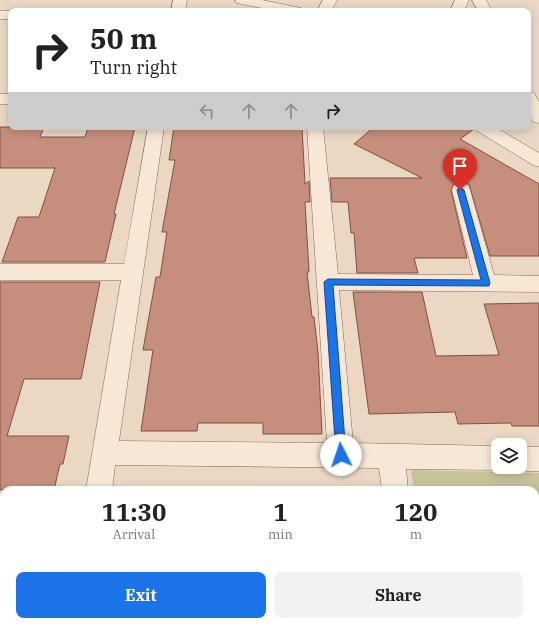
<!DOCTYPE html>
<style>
:root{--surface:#fff;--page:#f2f2f2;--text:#222;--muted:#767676;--accent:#1a73e8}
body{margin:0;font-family:"IBM Plex Serif",serif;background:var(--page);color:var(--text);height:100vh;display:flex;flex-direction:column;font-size:15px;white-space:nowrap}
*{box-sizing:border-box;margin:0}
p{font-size:13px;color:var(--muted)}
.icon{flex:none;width:22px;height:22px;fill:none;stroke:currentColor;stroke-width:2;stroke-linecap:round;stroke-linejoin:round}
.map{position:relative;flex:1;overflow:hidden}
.sheet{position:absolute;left:0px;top:486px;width:539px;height:140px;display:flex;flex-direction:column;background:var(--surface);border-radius:12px 12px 0 0;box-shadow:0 2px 10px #0003}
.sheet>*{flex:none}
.guide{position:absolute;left:8px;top:8px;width:523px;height:122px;border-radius:8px;box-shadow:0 2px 10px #0003;background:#fff;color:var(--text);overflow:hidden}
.controls{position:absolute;left:491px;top:438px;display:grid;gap:8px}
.controls a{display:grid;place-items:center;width:36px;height:36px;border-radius:8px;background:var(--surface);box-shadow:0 2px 10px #0003;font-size:20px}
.pin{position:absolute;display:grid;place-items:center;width:34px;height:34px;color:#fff;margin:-41px -17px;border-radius:50% 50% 50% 0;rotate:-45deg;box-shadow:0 0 4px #0007}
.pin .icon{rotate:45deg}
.me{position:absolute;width:44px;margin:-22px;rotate:356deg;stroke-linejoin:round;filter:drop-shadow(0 0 3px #0008)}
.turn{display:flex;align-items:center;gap:14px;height:84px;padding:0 16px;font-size:18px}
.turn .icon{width:52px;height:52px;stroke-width:2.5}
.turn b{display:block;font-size:28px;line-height:34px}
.lanes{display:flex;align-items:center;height:38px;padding:0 16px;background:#0003;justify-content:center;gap:20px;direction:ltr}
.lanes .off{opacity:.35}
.eta{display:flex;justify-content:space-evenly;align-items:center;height:68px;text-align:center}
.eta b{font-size:24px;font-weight:800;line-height:28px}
.cta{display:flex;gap:8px;margin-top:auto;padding:8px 16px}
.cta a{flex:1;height:46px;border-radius:8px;background:var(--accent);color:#fff;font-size:16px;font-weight:800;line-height:46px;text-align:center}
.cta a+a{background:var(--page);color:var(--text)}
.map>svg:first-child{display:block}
.green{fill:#c8c499}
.building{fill:#c68e7d;stroke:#815144}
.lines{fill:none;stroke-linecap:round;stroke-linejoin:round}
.minor-casing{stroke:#836a5c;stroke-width:1}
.minor{fill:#f6e7d6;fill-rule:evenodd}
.route{fill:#1a73e8;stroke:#114b97}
</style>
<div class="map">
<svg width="539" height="626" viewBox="0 0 539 626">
<rect width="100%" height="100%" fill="#ead8c4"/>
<path class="green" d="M411,470l128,3v153h-109v-4h105v-132h-121z"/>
<g class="building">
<path d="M0,127h44l-4,10h45l3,-10h47l-21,87h2l-11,48h-103l16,-45h21l16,-49h-55z"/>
<path d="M174,127h128l3,57 4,-3 1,21h-5l4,70h-2l5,45h2l4,35 4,82h-59v-11h-65l-1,8h-56l12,-81h-10l13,-73h4l7,-45h-5l13,-72h-6z"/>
<path d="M374,127h100v2l-14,10 79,45v72h-49l-21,-72 -8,-1 -7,1 -3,6 16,68h-53l4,15h-61l-3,-40h-3l-3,-31h-16l-2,-24h92l-68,-34z"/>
<path d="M0,282h100l-19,97h-57l-17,57h62l-6,28h-3l-6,26h-54z"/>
<path d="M353,292h69l14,64 63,-1 -15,-51 55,-1v123h-27l-1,-3 -53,1 -3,-12 -86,2z"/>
</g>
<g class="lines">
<g class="minor-casing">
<g id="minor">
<path d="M173,0h14l-2,11h-14z"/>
<path d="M235,0h27l39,8 2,3h-27l-39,-8z"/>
<path d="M323,0h14l-6,11h-14z"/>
<path d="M455,0h14l-5,11h-14z"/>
<path d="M472,0h14l6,11h-14z"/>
<path d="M0,11h12l-1,8h-11z"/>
<path d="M528,91l6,2 5,9v21l-6,-1 -5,-9z"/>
<rect x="0" y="94" width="11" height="10"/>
<path d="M148,127h16l-45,314 208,2 -20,-316h16l15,147 135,1 -21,-85 2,-5 7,-1 7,1 2,5 24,85 45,1v16l-200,-2 14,153 145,3v21h9l-9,3 -92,-1 2,21h-26l-3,-22 -264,-3 -3,25h-26l35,-210h-121v-16h124z"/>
<path d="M475,127h20l44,26v14l-6,-2 -56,-34z"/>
<path d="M520,447h19v24h-19l-9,-3 9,-1z"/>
<path d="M64,622h30l-1,4h-30z"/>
<path d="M397,622h30l1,4h-30z"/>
</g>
</g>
<use href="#minor" class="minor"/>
</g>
<path class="route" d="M460,187l4,3 26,93 -1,3 -156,-1 13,170 -1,3 -4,2 -4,-2 -1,-3 -12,-173 4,-3 153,1 -24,-90z"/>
</svg>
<div class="controls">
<a><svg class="icon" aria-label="layers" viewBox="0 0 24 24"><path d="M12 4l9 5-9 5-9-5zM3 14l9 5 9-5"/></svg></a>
</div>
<div class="pin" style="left:460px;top:190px;background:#d93025"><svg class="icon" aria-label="arrive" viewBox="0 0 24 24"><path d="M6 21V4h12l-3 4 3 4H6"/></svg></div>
<svg class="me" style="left:341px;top:455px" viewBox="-20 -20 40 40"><circle r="19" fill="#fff"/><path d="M0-13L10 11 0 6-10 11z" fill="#1a73e8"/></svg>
<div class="guide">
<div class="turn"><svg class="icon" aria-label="right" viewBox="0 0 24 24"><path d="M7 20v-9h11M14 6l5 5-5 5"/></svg><div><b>50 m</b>Turn right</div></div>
<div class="lanes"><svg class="icon off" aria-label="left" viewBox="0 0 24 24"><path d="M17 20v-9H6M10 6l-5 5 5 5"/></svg><svg class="icon off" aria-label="ahead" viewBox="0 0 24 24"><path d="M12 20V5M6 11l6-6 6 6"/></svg><svg class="icon off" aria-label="ahead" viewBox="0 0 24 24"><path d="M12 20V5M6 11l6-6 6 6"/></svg><svg class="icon" aria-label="right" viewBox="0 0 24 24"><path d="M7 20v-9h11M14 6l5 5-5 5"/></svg></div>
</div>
<section class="sheet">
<div class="eta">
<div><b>11:30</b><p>Arrival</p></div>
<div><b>1</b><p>min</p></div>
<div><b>120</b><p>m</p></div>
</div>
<div class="cta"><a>Exit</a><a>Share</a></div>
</section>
</div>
